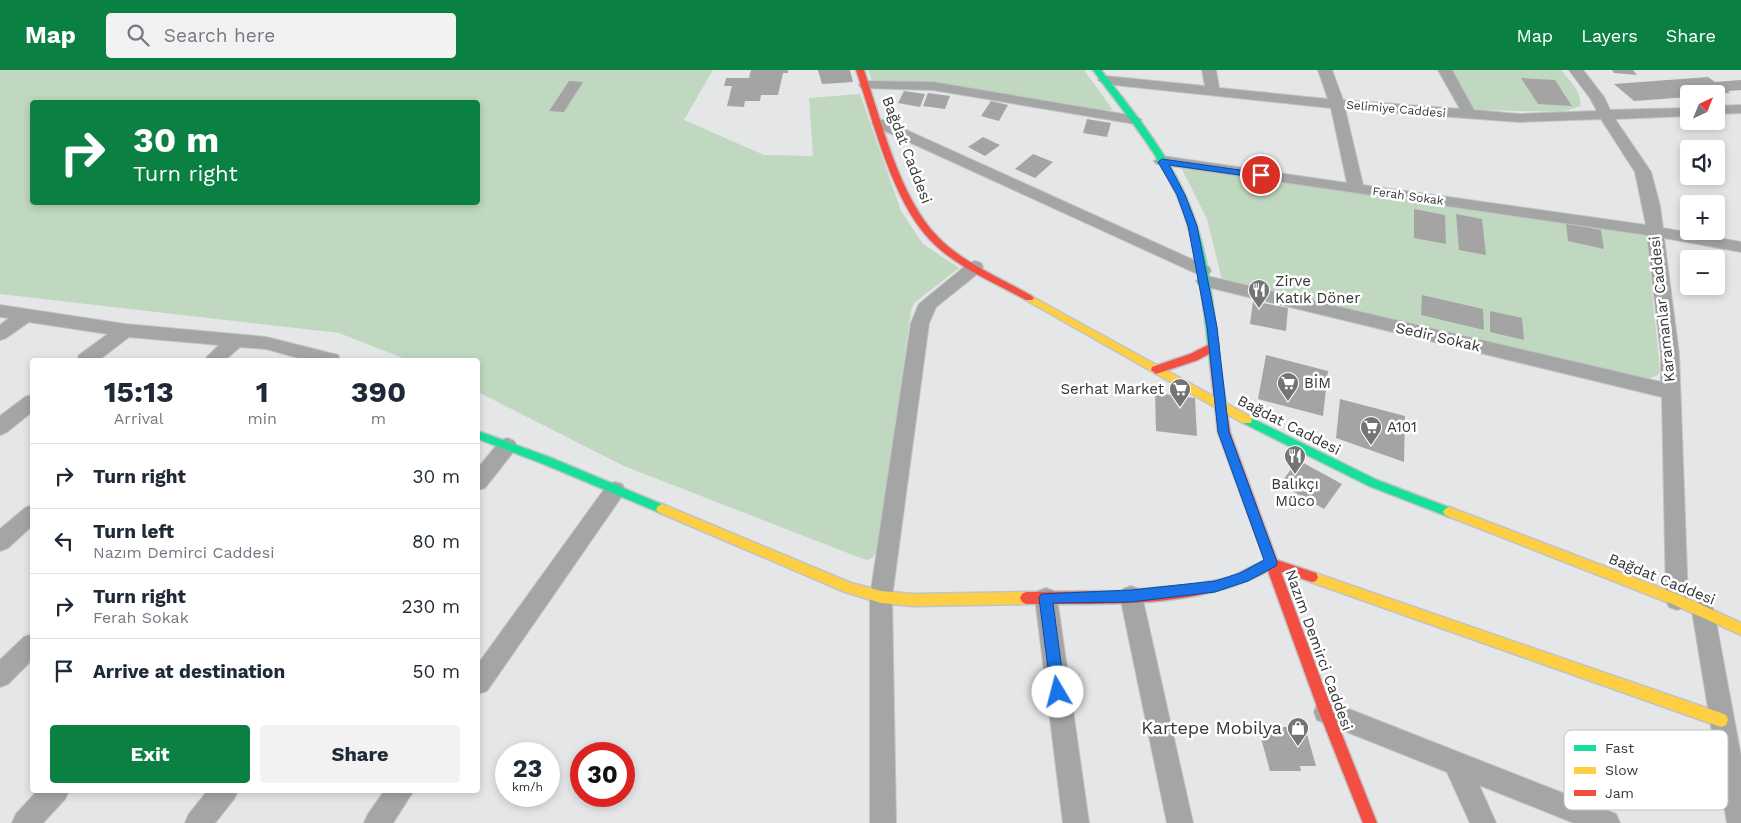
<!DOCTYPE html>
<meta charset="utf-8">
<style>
:root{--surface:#fff;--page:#f2f2f3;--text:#1f2937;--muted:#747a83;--line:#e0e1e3;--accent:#0b8043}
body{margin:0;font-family:"Work Sans",sans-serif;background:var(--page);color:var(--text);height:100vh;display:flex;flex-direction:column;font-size:19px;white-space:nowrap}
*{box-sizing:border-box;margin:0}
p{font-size:16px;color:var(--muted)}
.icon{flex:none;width:28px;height:28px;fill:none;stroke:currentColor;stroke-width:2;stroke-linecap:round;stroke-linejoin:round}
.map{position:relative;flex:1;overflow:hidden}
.panel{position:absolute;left:30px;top:288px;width:450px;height:435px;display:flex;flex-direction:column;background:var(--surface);border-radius:5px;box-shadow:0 2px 8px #0003}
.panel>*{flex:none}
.top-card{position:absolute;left:30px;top:30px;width:450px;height:105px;border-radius:5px;box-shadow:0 2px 8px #0003;background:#0b8043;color:#fff;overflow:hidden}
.needle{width:32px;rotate:43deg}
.controls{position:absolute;left:1680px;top:15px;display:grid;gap:10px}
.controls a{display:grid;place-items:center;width:45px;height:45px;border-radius:5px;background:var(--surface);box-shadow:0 2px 8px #0003;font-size:25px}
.speed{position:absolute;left:495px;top:672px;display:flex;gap:10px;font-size:25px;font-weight:700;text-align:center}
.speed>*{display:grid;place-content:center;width:65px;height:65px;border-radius:50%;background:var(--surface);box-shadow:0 2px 8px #0003;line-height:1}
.speed small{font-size:12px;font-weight:400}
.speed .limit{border:8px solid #d22;background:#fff;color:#111}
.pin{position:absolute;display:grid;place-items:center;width:42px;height:42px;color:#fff;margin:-21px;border:2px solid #fff;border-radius:50%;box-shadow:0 1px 5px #0007}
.me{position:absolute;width:55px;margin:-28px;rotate:352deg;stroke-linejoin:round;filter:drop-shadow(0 0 4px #0008)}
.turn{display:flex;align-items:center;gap:18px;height:105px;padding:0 20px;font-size:22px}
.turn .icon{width:65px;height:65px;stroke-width:2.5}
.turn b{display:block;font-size:35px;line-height:42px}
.eta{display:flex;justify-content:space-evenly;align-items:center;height:85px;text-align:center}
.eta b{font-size:30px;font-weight:700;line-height:35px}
.cta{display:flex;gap:10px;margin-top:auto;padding:10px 20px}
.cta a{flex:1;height:58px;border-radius:5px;background:var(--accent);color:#fff;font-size:20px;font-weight:700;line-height:58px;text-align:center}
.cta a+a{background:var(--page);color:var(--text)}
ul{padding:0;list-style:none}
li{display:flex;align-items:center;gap:15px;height:65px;padding:0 20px;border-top:1px solid var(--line)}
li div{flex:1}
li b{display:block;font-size:19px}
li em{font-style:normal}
header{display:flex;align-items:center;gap:30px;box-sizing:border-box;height:70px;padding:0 25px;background:var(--accent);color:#fff}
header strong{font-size:24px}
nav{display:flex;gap:28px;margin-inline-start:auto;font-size:18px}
.search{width:350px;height:45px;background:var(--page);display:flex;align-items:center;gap:12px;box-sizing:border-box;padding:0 18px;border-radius:5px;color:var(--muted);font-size:19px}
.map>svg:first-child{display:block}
.green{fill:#c0d8bf;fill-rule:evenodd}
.building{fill:#a4a4a4}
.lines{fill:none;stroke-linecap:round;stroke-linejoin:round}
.street-casing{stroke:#c2c3c4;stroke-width:2}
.fast-casing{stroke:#c2c3c4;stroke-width:3}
.slow-casing{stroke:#c2c3c4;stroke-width:3}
.jam-casing{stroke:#c2c3c4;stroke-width:3}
.street{fill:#a4a5a5;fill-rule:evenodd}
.fast{fill:#16e098;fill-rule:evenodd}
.slow{fill:#ffcf43;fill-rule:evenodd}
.jam{fill:#f24e42;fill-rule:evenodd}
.route{fill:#1a73e8;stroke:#114b97}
.labels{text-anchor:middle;stroke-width:5;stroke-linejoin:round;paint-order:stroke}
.far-street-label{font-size:12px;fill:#363738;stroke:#fff}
.street-label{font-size:15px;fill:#363738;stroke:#fff}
.poi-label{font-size:15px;fill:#363738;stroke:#fff;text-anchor:start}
.near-poi-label{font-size:18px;fill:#363738;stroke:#fff;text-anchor:end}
.key{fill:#fff;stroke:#c3c3c3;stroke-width:1}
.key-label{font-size:14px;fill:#363738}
</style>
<header>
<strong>Map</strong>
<div class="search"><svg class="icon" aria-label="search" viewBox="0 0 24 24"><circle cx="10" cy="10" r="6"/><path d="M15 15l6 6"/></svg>Search here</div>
<nav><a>Map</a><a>Layers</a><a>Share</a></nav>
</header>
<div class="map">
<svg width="1741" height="753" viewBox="0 0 1741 753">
<rect width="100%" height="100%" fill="#e5e6e7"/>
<g class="green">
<path d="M0,0h713l-29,50 80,35 49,1 -4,-58 51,-4 41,117 22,33 36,24 -45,35 -3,8 -32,238 -7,9 -5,2 -9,-3 -234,-91 -146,-74v-32h-70l-69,-27 -339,-39zM32,32h446v100h-446z"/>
<path d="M868,0h216l29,40 -11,1 -166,-28 -64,-2z"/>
<path d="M1450,0h111c8,10 22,23 19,36l-17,6 -85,-2 -5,-2z"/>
<path d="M1181,97l465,66 14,137 -2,5 -8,3 -13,-2 -415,-96 -15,-61z"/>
</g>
<g class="building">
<path d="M751,0h37v3h-5l-5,22h-17l-1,6h-15l-1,6 -17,-1 5,-20h-8l2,-8h23z"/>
<path d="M818,0h32l3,12 -31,2z"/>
<path d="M1612,0h21l4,5 -23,-2z"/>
<path d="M1708,7l7,5 26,-2v10l-13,1 2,2 -41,1v3l-55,4 -20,-17z"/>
<path d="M1521,8l34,2 17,26 -34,-2z"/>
<path d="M569,11l14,1 -19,30 -15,-1z"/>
<path d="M904,21l21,3 -5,13 -22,-4z"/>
<path d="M928,23l22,3 -5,13 -22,-3z"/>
<path d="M991,31l17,4 -9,16 -18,-5z"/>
<path d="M1087,49l24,4 -4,14 -24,-4z"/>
<path d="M983,67l17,8 -15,11 -17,-9z"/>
<path d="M1033,84l20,8 -18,16 -20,-9z"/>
<path d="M1414,139l31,6 1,29 -32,-6z"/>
<path d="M1456,144l26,5 4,36 -27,-5z"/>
<path d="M1566,153l35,7 3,19 -36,-8z"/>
<path d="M1422,225l61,14 1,21 -63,-15z"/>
<path d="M1253,231l35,7 -2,23 -36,-7z"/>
<path d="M1490,241l32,7 2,22 -34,-8z"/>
<path d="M1266,285l62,16 -5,45 -65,-17z"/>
<path d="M1155,323l40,5 2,38 -41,-5z"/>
<path d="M1340,329l65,17 -1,46 -68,-24z"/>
<path d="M1298,390l44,24 -18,25 -44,-25z"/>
<path d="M1258,657h47l11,39h-16l1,5h-31z"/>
</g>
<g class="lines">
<g class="street-casing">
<g id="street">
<path d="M1202,0h14l3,18 109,11 -10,-29h14l11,30 117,9 -22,-39h14l22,40 45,4 78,-3 -7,-13 -21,-28h14l21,27 6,13 79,-2v8l-74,3 36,53 9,34 3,22 78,14v10l-77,-14 15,116 9,246 -3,7 -8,3 -8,-3 -3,-7 -4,-203 -463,-112 -3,-4 6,-5 -328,-150 -2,-3 2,-3h10l325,147 2,4 -4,5 454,106v-28l-14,-119 -490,-71 -3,-3 8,-5 185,27 -16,-75 -226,-24 -7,-4 7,-4 100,10zM1345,39l174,13 82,-3 34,53 11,53 -283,-40z"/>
<path d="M866,11l67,1 202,34 7,4 -7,4 -202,-34 -72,-2 -2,-3 2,-3z"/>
<path d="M1741,35v8l-25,1v-8z"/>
<path d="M975,191l6,2 2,4 -2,4 -45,36 -7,16 -37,274 4,226h-26v-226l41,-274 8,-19 50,-41z"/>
<path d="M0,235l125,19 141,13 72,18 2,5h-34l-40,-11 -26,-2 -15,13h-21l15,-15 -90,-8 -30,23h-22l2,-5 29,-21 -79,-12 -23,16 -6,2v-15l9,-7 -9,-1z"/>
<path d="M32,325v17l-25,20 -7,3v-19l25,-19z"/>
<path d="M507,368l7,3 3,5 -3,5 -29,37 -7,2v-22l22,-27z"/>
<path d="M615,412l7,2 3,6 -3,6 -135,195 -9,3v-30l130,-180z"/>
<path d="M32,435v21l-24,22 -8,3v-22l25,-21z"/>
<path d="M1131,516l8,3 3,7 51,227h-26l-47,-227 3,-7z"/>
<path d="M1046,518l8,3 3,7 32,225h-26l-28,-225 3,-7z"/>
<path d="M1703,531l8,3 3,7 27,145v67h-14l-35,-212 3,-7z"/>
<path d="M32,564v26l-24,24 -8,3v-27l24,-23z"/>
<path d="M1326,630l290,114 4,9h-46l-95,-38 17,38h-26l-23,-51 -130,-52 -3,-8 3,-8z"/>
<path d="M38,720h31l-4,9 -22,24h-31l4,-9z"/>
<path d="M208,720h30l-4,9 -19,24h-30l4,-9z"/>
<path d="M385,720h29l-21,33h-29l4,-9z"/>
</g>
</g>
<g class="fast-casing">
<g id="fast">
<path d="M1093,0h8c35,45 73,90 92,144 17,48 21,100 27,150l-1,3 -4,1 -5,-4c-7,-58 -10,-117 -34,-171 -21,-45 -54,-83 -83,-123z"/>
<path d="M1247,346l130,64 76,29 2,3 -2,3 -4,2 -80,-31 -126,-63 -1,-3 1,-3z"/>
<path d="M478,361l71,26 117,49 2,3 -2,3 -4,2 -4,-2 -117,-49 -63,-24z"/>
</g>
</g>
<g class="slow-casing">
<g id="slow">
<path d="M1029,225l222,122 1,3 -1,3h-8l-217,-123 -2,-2z"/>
<path d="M662,434l189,79 30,8 32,3 113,-2 4,2 2,4 -2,4 -4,2 -113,2 -32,-3 -36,-11 -187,-80 -2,-3 2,-3z"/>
<path d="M1449,437l233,89 59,27v12l-69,-31 -227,-89 -2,-3 2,-3z"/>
<path d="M1312,502l409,141 5,2 2,5 -2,5 -5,2 -413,-146 -2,-4 2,-4z"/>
</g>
</g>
<g class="jam-casing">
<g id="jam">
<path d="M856,0h8c17,50 36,129 74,167 25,26 63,41 94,59l2,2 -2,2h-6c-31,-17 -70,-33 -95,-59 -39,-40 -57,-118 -75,-171z"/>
<path d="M1214,272l4,1 1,3 -1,3 -20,11 -42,14 -5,-4 1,-3 38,-13z"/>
<path d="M1215,290l5,4 10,68 47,128 39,13 2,4 -2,4 -4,1 -31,-10 52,140 44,111h-14l-44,-111 -51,-141c-72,39 -162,32 -242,33l-4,-2 -2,-4 2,-4 4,-2 94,-1 71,-6 38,-7 36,-18 -47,-128 -8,-68z"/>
</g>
</g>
<use href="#street" class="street"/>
<use href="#fast" class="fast"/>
<use href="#slow" class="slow"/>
<use href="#jam" class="jam"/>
</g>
<path class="route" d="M1162,89l99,14 4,2 -4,3 -92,-13 16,30 12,31 20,101 12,105 48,130 -1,4 -28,15 -33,11 -84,10 -78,1 12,89 -2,4 -5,2 -4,-2 -3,-4 -12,-94 2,-4 90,-4 84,-9 25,-8 24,-13 -46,-128 -11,-105 -19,-101 -11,-31 -19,-33z"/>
<defs>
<g id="restaurant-pin" transform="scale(1.125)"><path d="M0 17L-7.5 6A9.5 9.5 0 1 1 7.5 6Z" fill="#737475" stroke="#fff"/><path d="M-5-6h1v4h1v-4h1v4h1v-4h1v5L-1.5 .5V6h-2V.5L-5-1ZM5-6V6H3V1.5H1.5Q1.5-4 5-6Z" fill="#fff"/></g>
<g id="supermarket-pin" transform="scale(1.125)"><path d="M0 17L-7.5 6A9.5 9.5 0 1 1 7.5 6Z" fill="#737475" stroke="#fff"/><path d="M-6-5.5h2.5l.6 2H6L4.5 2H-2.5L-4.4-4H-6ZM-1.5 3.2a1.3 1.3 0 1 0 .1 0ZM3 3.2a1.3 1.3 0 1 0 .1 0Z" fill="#fff"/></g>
<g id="shop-pin" transform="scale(1.125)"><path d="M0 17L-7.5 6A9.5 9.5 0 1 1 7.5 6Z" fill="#737475" stroke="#fff"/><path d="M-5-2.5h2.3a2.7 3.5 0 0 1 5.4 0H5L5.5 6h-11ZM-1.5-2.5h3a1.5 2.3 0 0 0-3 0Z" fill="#fff"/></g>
</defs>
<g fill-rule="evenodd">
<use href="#restaurant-pin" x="1259" y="220"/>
<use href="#supermarket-pin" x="1288" y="313"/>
<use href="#supermarket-pin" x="1180" y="319"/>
<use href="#supermarket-pin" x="1371" y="357"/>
<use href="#restaurant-pin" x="1295" y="386"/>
<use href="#shop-pin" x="1298" y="658"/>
</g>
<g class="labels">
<g class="far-street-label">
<text transform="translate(1396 39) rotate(5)" y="4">Selimiye Caddesi</text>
<text transform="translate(1408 126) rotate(8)" y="4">Ferah Sokak</text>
</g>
<g class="street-label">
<text transform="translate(907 80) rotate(69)" y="5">Bağdat Caddesi</text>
<text transform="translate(1662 239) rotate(-96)" y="5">Karamanlar Caddesi</text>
<text transform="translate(1438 267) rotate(13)" y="5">Sedir Sokak</text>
<text transform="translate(1289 355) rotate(27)" y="5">Bağdat Caddesi</text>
<text transform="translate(1662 509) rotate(22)" y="5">Bağdat Caddesi</text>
<text transform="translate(1319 580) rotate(70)" y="5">Nazım Demirci Caddesi</text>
</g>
<g class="poi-label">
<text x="1275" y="216">Zirve<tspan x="1275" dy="17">Katık Döner</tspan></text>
<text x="1304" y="318">BİM</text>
<text x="1164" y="324" text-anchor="end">Serhat Market</text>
<text x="1387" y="362">A101</text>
<text x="1295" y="419" text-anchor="middle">Balıkçı<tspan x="1295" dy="17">Müco</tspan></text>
</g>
<g class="near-poi-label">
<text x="1282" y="664">Kartepe Mobilya</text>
</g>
</g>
<rect x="1564" y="660" width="164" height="80" rx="8" class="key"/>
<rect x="1574" y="675" width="22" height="6" fill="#16e098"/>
<rect x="1574" y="697" width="22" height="7" fill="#ffcf43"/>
<rect x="1574" y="720" width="22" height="6" fill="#f24e42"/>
<g class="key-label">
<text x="1605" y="683">Fast</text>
<text x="1605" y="705">Slow</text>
<text x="1605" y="728">Jam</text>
</g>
</svg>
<div class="controls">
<a><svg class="needle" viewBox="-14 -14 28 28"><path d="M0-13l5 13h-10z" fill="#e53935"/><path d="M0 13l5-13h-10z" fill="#747a83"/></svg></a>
<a><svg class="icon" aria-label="sound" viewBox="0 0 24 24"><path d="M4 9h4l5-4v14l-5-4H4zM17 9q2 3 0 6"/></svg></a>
<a>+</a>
<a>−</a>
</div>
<div class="speed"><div>23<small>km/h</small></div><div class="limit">30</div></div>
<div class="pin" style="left:1261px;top:105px;background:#d93025"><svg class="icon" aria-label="arrive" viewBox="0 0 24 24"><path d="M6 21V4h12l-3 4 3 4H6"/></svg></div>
<svg class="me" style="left:1058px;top:622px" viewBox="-20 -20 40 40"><circle r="19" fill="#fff"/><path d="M0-13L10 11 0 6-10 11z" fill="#1a73e8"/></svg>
<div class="top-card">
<div class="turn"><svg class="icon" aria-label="right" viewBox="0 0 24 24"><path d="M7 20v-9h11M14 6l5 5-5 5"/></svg><div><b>30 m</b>Turn right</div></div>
</div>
<section class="panel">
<div class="eta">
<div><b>15:13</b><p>Arrival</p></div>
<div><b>1</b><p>min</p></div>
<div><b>390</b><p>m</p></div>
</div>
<ul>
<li><svg class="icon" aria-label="right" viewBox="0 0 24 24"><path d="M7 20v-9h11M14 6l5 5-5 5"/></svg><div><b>Turn right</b></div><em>30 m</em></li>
<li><svg class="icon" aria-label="left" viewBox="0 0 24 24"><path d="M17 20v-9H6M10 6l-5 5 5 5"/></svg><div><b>Turn left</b><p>Nazım Demirci Caddesi</p></div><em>80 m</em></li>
<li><svg class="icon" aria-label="right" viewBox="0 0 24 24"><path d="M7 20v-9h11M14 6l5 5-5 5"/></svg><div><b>Turn right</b><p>Ferah Sokak</p></div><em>230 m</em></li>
<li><svg class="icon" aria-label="arrive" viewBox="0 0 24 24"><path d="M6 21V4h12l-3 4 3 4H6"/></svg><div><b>Arrive at destination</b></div><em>50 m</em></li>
</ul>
<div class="cta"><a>Exit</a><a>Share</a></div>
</section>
</div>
